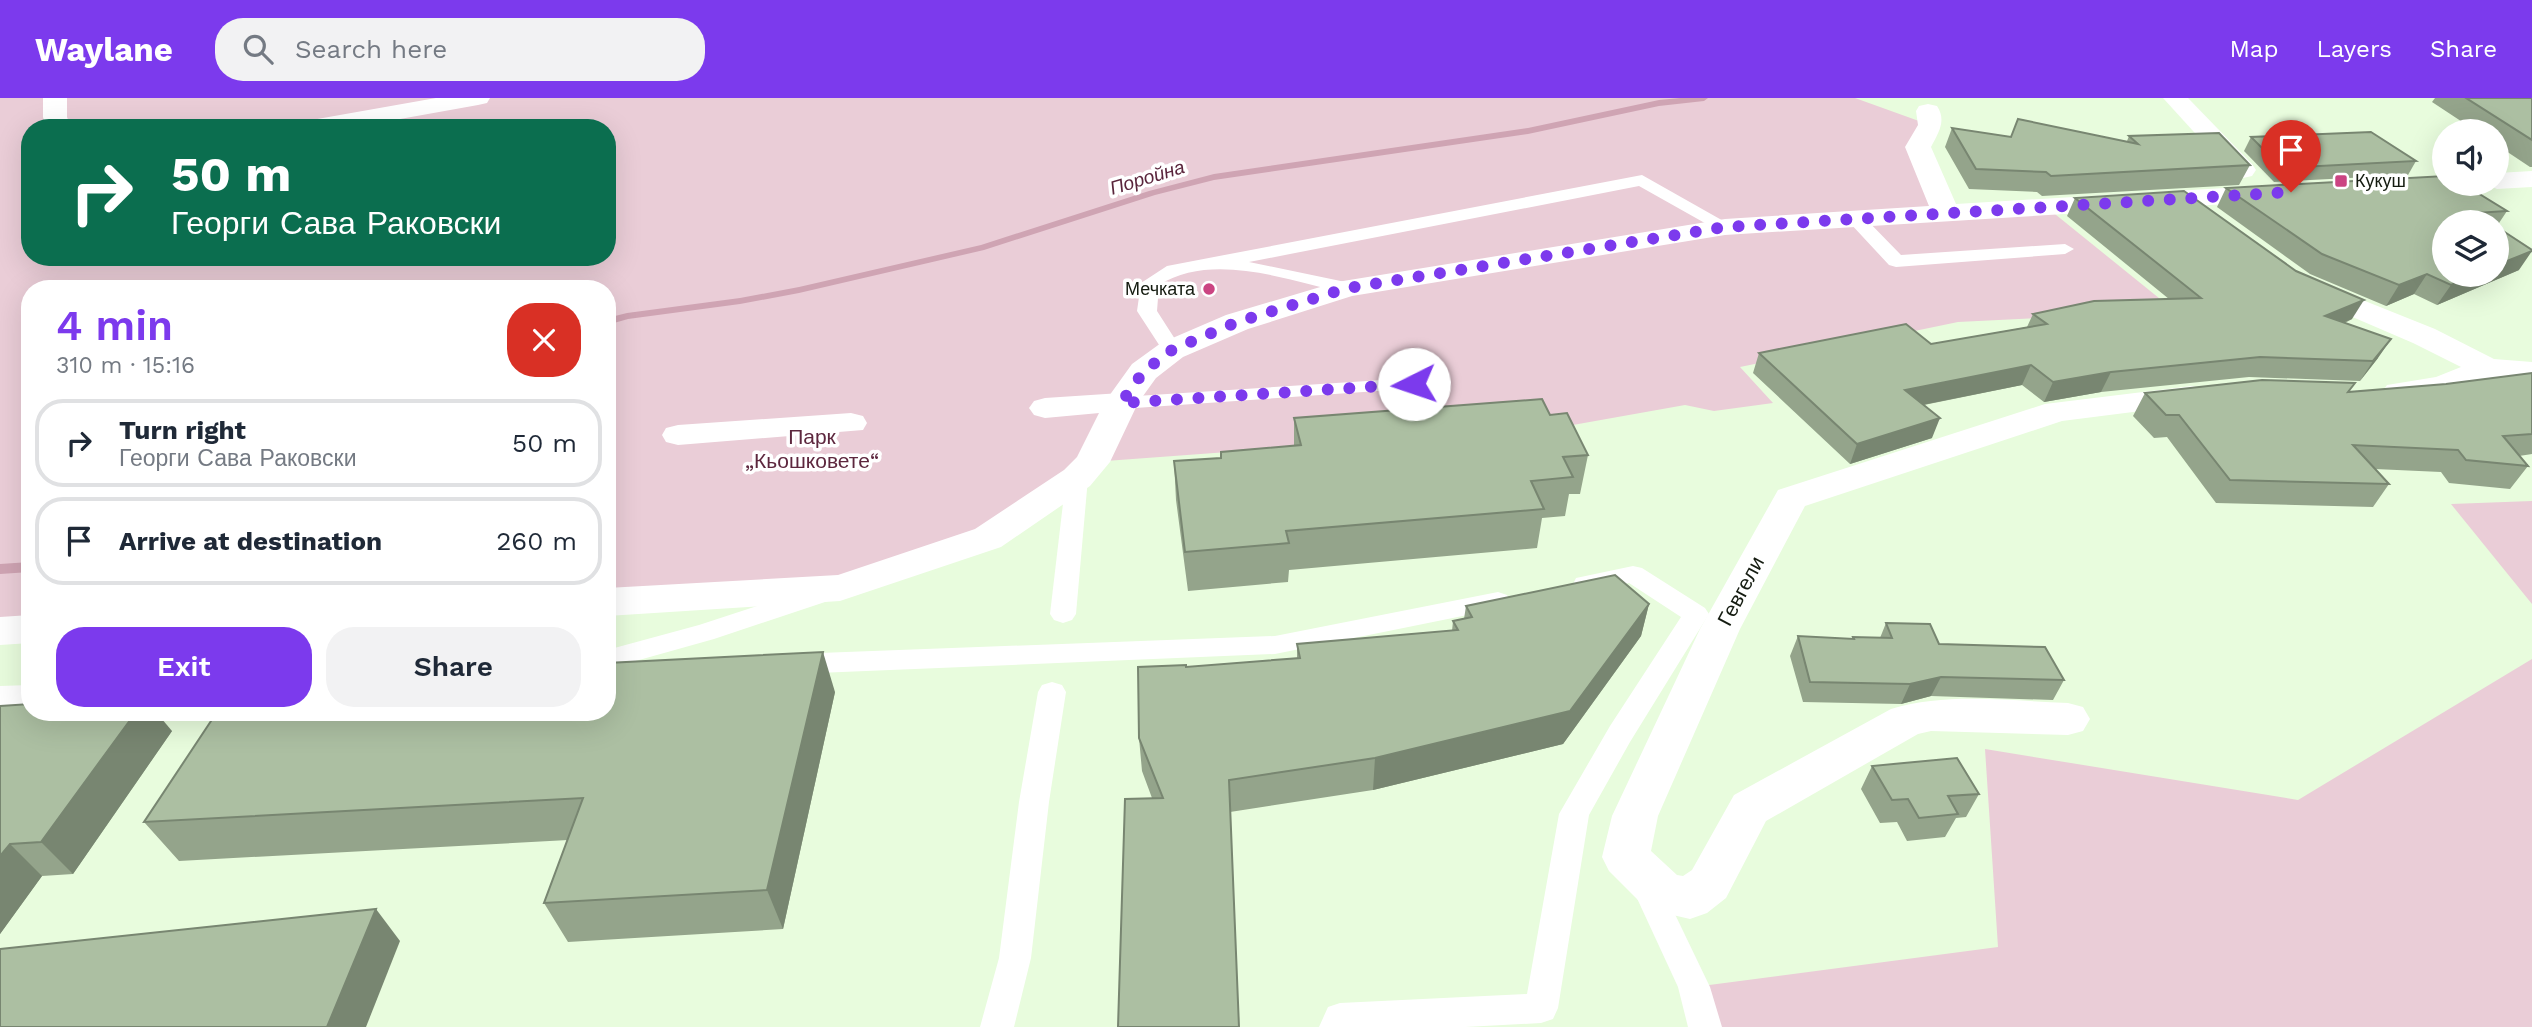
<!DOCTYPE html>
<meta charset="utf-8">
<style>
:root{--surface:#fff;--page:#f2f2f3;--text:#1f2937;--muted:#747a83;--line:#e0e1e3;--accent:#7c3aed}
body{margin:0;font-family:"Work Sans",sans-serif;background:var(--page);color:var(--text);height:100vh;display:flex;flex-direction:column;font-size:26px;white-space:nowrap}
*{box-sizing:border-box;margin:0}
p{font-size:23px;color:var(--muted)}
.icon{flex:none;width:38px;height:38px;fill:none;stroke:currentColor;stroke-width:2;stroke-linecap:round;stroke-linejoin:round}
.map{position:relative;flex:1;overflow:hidden}
.details{position:absolute;left:21px;top:182px;width:595px;height:441px;display:flex;flex-direction:column;background:var(--surface);border-radius:28px;box-shadow:0 7px 28px #0002}
.details>*{flex:none}
.banner{position:absolute;left:21px;top:21px;width:595px;height:147px;border-radius:28px;box-shadow:0 7px 28px #0002;background:#0b6e4f;color:#fff;overflow:hidden}
.buttons{position:absolute;left:2432px;top:21px;display:grid;gap:14px}
.buttons a{display:grid;place-items:center;width:77px;height:77px;border-radius:50%;background:var(--surface);box-shadow:0 7px 28px #0002;font-size:35px}
.pin{position:absolute;display:grid;place-items:center;width:60px;height:60px;color:#fff;margin:-72px -30px;border-radius:50% 50% 50% 0;rotate:-45deg;box-shadow:0 0 7px #0007}
.pin .icon{rotate:45deg}
.me{position:absolute;width:77px;margin:-38px;rotate:266deg;stroke-linejoin:round;filter:drop-shadow(0 0 5px #0008)}
.turn{display:flex;align-items:center;gap:24px;height:147px;padding:0 35px;font-size:32px}
.turn .icon{width:91px;height:91px;stroke-width:2.5}
.turn b{display:block;font-size:49px;line-height:60px}
.round{display:grid;place-items:center;flex:none;width:74px;height:74px;border-radius:28px;background:var(--page)}
.head{display:flex;align-items:center;justify-content:space-between;height:119px;padding:0 35px}
h1{font-size:42px;font-weight:600;line-height:52px;color:var(--accent)}
.cta{display:flex;gap:14px;margin-top:auto;padding:14px 35px}
.cta a{flex:1;height:80px;border-radius:28px;background:var(--accent);color:#fff;font-size:28px;font-weight:600;line-height:80px;text-align:center}
.cta a+a{background:var(--page);color:var(--text)}
ul{padding:0;list-style:none}
li{display:flex;align-items:center;gap:21px;height:88px;margin:0 14px 10px;padding:0 21px;border:4px solid var(--line);border-radius:28px}
li div{flex:1}
li b{display:block;font-size:26px}
li em{font-style:normal}
header{display:flex;align-items:center;gap:42px;box-sizing:border-box;height:98px;padding:0 35px;background:var(--accent);color:#fff}
header strong{font-size:33px}
nav{display:flex;gap:38px;margin-inline-start:auto;font-size:24px}
.search{width:490px;height:63px;background:var(--page);display:flex;align-items:center;gap:18px;box-sizing:border-box;padding:0 24px;border-radius:28px;color:var(--muted);font-size:26px}
.map>svg:first-child{display:block}
.green{fill:#eacdd7;fill-rule:evenodd}
.lines{fill:none;stroke-linecap:round;stroke-linejoin:round}
.stream{fill:#cfa4b3;fill-rule:evenodd}
.service{fill:#fff;fill-rule:evenodd}
.pedestrian{fill:#fff;fill-rule:evenodd}
.minor{fill:#fff;fill-rule:evenodd}
.wall{fill:#94a48b}
.shaded-wall{fill:#788671}
.building{fill:#acbfa2;stroke:#788671;stroke-width:2}
.route{stroke:#7c3aed;stroke-width:12;stroke-dasharray:0 21.6}
.poi-dot{fill:#cb4482;stroke:#fff;stroke-width:2.5}
.labels{text-anchor:middle;stroke-width:7;stroke-linejoin:round;paint-order:stroke}
.far-poi-label{font-size:18px;fill:#141b10;stroke:#fff;text-anchor:start}
.far-water-label{font-size:19px;font-style:italic;fill:#5a253c;stroke:#fff}
.park-label{font-size:21px;fill:#5d273e;stroke:#fff}
.street-label{font-size:21px;fill:#141b10;stroke:#fff}
</style>
<header>
<strong>Waylane</strong>
<div class="search"><svg class="icon" aria-label="search" viewBox="0 0 24 24"><circle cx="10" cy="10" r="6"/><path d="M15 15l6 6"/></svg>Search here</div>
<nav><a>Map</a><a>Layers</a><a>Share</a></nav>
</header>
<div class="map">
<svg width="2532" height="929" viewBox="0 0 2532 929">
<rect width="100%" height="100%" fill="#e8fcdd"/>
<g class="green">
<path d="M0,0h1855l75,27 -11,22 26,65 100,-6 130,105 -217,11 -218,45 33,36 -59,8 -29,-6 -129,23 -464,34 -104,76 -148,50 -233,14v-313h-577v340l-30,2zM30,30h577v129h-577z"/>
<path d="M2532,403v103l-81,-100z"/>
<path d="M2532,561v368h-827l-11,-40 304,-40 -13,-198 313,51z"/>
</g>
<g class="lines">
<g class="stream">
<path d="M1680,0h28l-4,3 -45,5 -131,28 -314,46 -59,15 -171,55 -185,43 -59,11 -112,15 -21,6v-7l20,-5 113,-15 59,-11 182,-42 168,-54 65,-17 314,-46 131,-28z"/>
<path d="M30,464v10l-30,2v-10z"/>
</g>
<g class="service">
<path d="M1642,77l92,52 -9,5 -6,-1 -80,-45 -390,76 106,22 3,4 -3,4 -7,2c-57,-13 -135,-43 -189,-9l-2,26 25,39 -3,4h-14l-28,-43 4,-28 26,-17z"/>
<path d="M1855,115l6,1 40,41 164,-11 9,5 -9,5 -169,13 -7,-2 -40,-43 -3,-4 3,-4z"/>
<path d="M1414,280l7,2 3,4 -3,4 -300,21 -8,-1 -3,-5 3,-5 8,-1z"/>
<path d="M1077,373l8,2 3,5 -12,136 -4,6 -9,3 -9,-3 -4,-6 16,-136 3,-5z"/>
<path d="M1633,468l9,2 63,40 4,6 -79,128 -41,73 -31,193 -5,11 -12,4 -76,4h-146l9,-20 12,-4 187,-9 32,-180 51,-88 71,-109 -52,-34 -44,9 -9,-2 -3,-6 3,-6z"/>
<path d="M822,487l9,3 4,6 -4,6 -117,39 -107,30v-19l92,-25z"/>
<path d="M1498,494l9,3 4,6 -4,6 -232,47 -482,20 -9,-3 -4,-7 4,-7 9,-3 482,-18z"/>
<path d="M1052,584l10,3 4,7 -17,110 -18,156 -17,69h-34l19,-69 20,-156 19,-110 4,-7z"/>
<path d="M30,587v20l-30,1v-20z"/>
<path d="M1644,770l11,4 4,9 51,106 12,40h-34l-10,-40 -49,-106 4,-9z"/>
</g>
<g class="pedestrian">
<path d="M1121,295l11,3 5,7 -5,7 -87,8 -11,-3 -5,-7 5,-7 11,-3z"/>
<path d="M851,315l12,3 4,7 -4,7 -185,15 -12,-3 -4,-7 4,-7 12,-3z"/>
</g>
<g class="minor">
<path d="M43,0h24v19l4,11h-25l-3,-11z"/>
<path d="M436,0h54l-3,5 -9,2 -128,23h-56l3,-5 9,-2z"/>
<path d="M2163,0h25l64,66 4,6 -4,6 -9,2 -9,-2z"/>
<path d="M1928,6l9,2c10,15 1,27 -6,41l25,57 319,-19 10,2 4,6 -4,6 -10,2 -550,34 -373,61 -104,33 -65,28 -27,21 -18,25 -28,59 -20,24 -89,61 -161,54 -233,15v-28l231,-13 137,-46 89,-59 13,-13 27,-54 28,-39 29,-21 65,-28 111,-33 388,-63 204,-13 -24,-59 13,-22 -2,-14 3,-5z"/>
<path d="M2532,73v16l-35,2 -11,-5h11v-11z"/>
<path d="M2310,181l125,50 59,30 38,3v20c-13,-1 -31,-6 -44,-3 -33,9 -65,29 -101,20l-5,-7 5,-7 49,-8 25,-10 -48,-24 -114,-49 -4,-6 4,-6z"/>
<path d="M2192,288l12,3 5,7 -5,7 -142,18 -257,85 -65,123 -82,187 -7,35 26,24 6,1 9,-6 42,-75 157,-86c56,-17 118,-8 177,-6l15,4 7,12 -7,12 -15,4 -137,-4 -13,3 -152,87 -40,77 -19,15 -17,6 -43,-10 -38,-38 -7,-14 10,-41 88,-187 78,-139 267,-86z"/>
<path d="M30,517v28l-30,2v-28z"/>
</g>
</g>
<g class="wall">
<path d="M2435,0h97v69h-2l-33,-22v-14h-21l-44,-29z"/>
<path d="M1952,30l59,9 116,4 2,-5 121,29 -11,20 -197,11 -5,-4 -68,-3 -24,-42z"/>
<path d="M2251,39l165,24 -8,14 -134,7 -30,-31z"/>
<path d="M2226,90l281,23 -10,15v-4h-52l74,48 -82,35 -23,-11 -28,12 -76,-32 -93,-67z"/>
<path d="M2075,100l277,121 -7,4 33,35 -18,23 -111,-4 -148,15 -57,10 -22,-17 -98,20 8,33 -82,26 -97,-91 6,-20 172,-9 96,-17 6,-13 136,-15 -102,-83z"/>
<path d="M2532,275v81l-13,2 9,10 -18,23 -61,-6 -8,-11 -66,-3 14,15 -16,23 -157,-4 -49,-66 -13,1 -21,-22 12,-23 204,-1 97,-8z"/>
<path d="M1550,317l38,40 -8,39h-11l-4,22 -23,2 -5,30 -248,22 -1,12 -100,9 -12,-91 -2,-39 47,-3v-6l73,-6v-28z"/>
<path d="M1649,506l-8,32 -78,108 -190,46 -143,22 -78,-14 -10,-27 -3,-33 47,-71 111,-9v-14l155,-13 1,-10 11,-2 2,-13z"/>
<path d="M1886,525l53,21 125,36 -11,20 -122,-4 -30,8 -98,-2 -13,-46 8,-20 54,3 1,-2 27,1z"/>
<path d="M835,594l-52,237 -215,13 -24,-39 24,-63 -389,21 -35,-39z"/>
<path d="M0,608l172,25 -99,143 -31,2 -42,58z"/>
<path d="M1872,668l107,28 -13,23 -10,1 -11,19 -38,4 -10,-19 -17,1 -19,-34z"/>
</g>
<g class="shaded-wall">
<path d="M2532,153l-13,19 -82,35 14,-20 23,-10h23v-10z"/>
<path d="M2427,176l-13,20 -28,12 13,-21z"/>
<path d="M2364,202l-12,19 -39,16 12,-19z"/>
<path d="M2391,241l-13,19 -18,23 13,-20z"/>
<path d="M2031,267l-9,20 -125,25 8,-20z"/>
<path d="M2111,274l-10,20 -57,10 9,-20z"/>
<path d="M1940,320l-8,20 -82,26 7,-20z"/>
<path d="M1649,506l-8,32 -78,108 -190,46 2,-32z"/>
<path d="M823,554l12,40 -52,237 -16,-39z"/>
<path d="M1941,579l-10,19 -30,8 9,-20z"/>
<path d="M136,614h20l16,19 -99,143 -32,-32z"/>
<path d="M10,746l32,32 -42,58v-78z"/>
<path d="M376,811l24,32 -34,86h-39z"/>
</g>
<g class="building">
<path d="M2466,0h66v42z"/>
<path d="M2018,21l120,25 -9,-8 90,-3 31,32 -199,11 -5,-4 -70,-3 -24,-41 59,9z"/>
<path d="M2371,34l45,29 -134,7 -31,-31z"/>
<path d="M2445,78v8h18l44,27 -32,2 14,9h-44v53h29l-23,10 -24,-11 -28,11 -77,-31 -96,-66z"/>
<path d="M2184,93l112,80 68,29 -39,16 66,23 -18,22 -113,-4 -149,15 -58,10 -22,-17 -126,25 35,28 -83,26 -98,-91 147,-29 25,20 116,-20 -14,-10 61,-13 107,-3 -126,-100z"/>
<path d="M2497,129l35,23v1l-35,14z"/>
<path d="M2532,275v61l-29,2 25,30 -62,-6 -8,-10 -105,-5 36,39 -159,-4 -51,-65h-13l-21,-22 117,-13 93,3 -7,9 98,-8z"/>
<path d="M1542,301l8,16 17,-2 21,42 -25,2 10,20 -42,4 13,28 -258,22 3,12 -104,9 -11,-91 47,-3v-6l80,-7 -7,-27z"/>
<path d="M1615,477l34,29 -79,107 -195,47 -146,22 10,247h-121l7,-228 38,-1 -24,-60 -1,-71 48,-2v2l114,-9 -3,-14 161,-14 -5,-9 19,-4 -6,-11z"/>
<path d="M1886,525l44,1 9,20 106,3 19,33 -123,-3 -31,7 -100,-2 -12,-46 56,3 -1,-2 39,1z"/>
<path d="M823,554l-56,238 -223,13 39,-105 -439,24 73,-110h390v-49z"/>
<path d="M30,606v8h106l-95,130 -31,2 -10,12v-150z"/>
<path d="M1957,660l22,36 -31,2 10,18 -39,4 -11,-19 -16,1 -20,-34z"/>
<path d="M376,811l-49,118h-327v-78z"/>
</g>
<g class="lines">
<path class="route" d="M1414,286l-293,19 23,-32 28,-21 65,-28 111,-34 377,-61 566,-35"/>
</g>
<g class="poi-dot">
<rect x="2334" y="76" width="14" height="14" rx="3.5"/>
<circle cx="1209" cy="191" r="7"/>
</g>
<g class="labels">
<g class="far-poi-label">
<text x="2355" y="89">Кукуш</text>
<text x="1195" y="197" text-anchor="end">Мечката</text>
</g>
<g class="far-water-label">
<text transform="translate(1147 79) rotate(-17)" y="7">Поройна</text>
</g>
<g class="park-label">
<text x="812" y="346">Парк<tspan x="812" dy="24">„Кьошковете“</tspan></text>
</g>
<g class="street-label">
<text transform="translate(1741 493) rotate(-62)" y="7">Гевгели</text>
</g>
</g>
</svg>
<div class="buttons">
<a><svg class="icon" aria-label="sound" viewBox="0 0 24 24"><path d="M4 9h4l5-4v14l-5-4H4zM17 9q2 3 0 6"/></svg></a>
<a><svg class="icon" aria-label="layers" viewBox="0 0 24 24"><path d="M12 4l9 5-9 5-9-5zM3 14l9 5 9-5"/></svg></a>
</div>
<div class="pin" style="left:2291px;top:94px;background:#d93025"><svg class="icon" aria-label="arrive" viewBox="0 0 24 24"><path d="M6 21V4h12l-3 4 3 4H6"/></svg></div>
<svg class="me" style="left:1414px;top:286px" viewBox="-20 -20 40 40"><circle r="19" fill="#fff"/><path d="M0-13L10 11 0 6-10 11z" fill="#7c3aed"/></svg>
<div class="banner">
<div class="turn"><svg class="icon" aria-label="right" viewBox="0 0 24 24"><path d="M7 20v-9h11M14 6l5 5-5 5"/></svg><div><b>50 m</b>Георги Сава Раковски</div></div>
</div>
<section class="details">
<div class="head"><div><h1>4 min</h1><p>310 m · 15:16</p></div><a class="round" style="background:#d93025;color:#fff"><svg class="icon" aria-label="close" viewBox="0 0 24 24"><path d="M6 6l12 12M18 6L6 18"/></svg></a></div>
<ul>
<li><svg class="icon" aria-label="right" viewBox="0 0 24 24"><path d="M7 20v-9h11M14 6l5 5-5 5"/></svg><div><b>Turn right</b><p>Георги Сава Раковски</p></div><em>50 m</em></li>
<li><svg class="icon" aria-label="arrive" viewBox="0 0 24 24"><path d="M6 21V4h12l-3 4 3 4H6"/></svg><div><b>Arrive at destination</b></div><em>260 m</em></li>
</ul>
<div class="cta"><a>Exit</a><a>Share</a></div>
</section>
</div>
